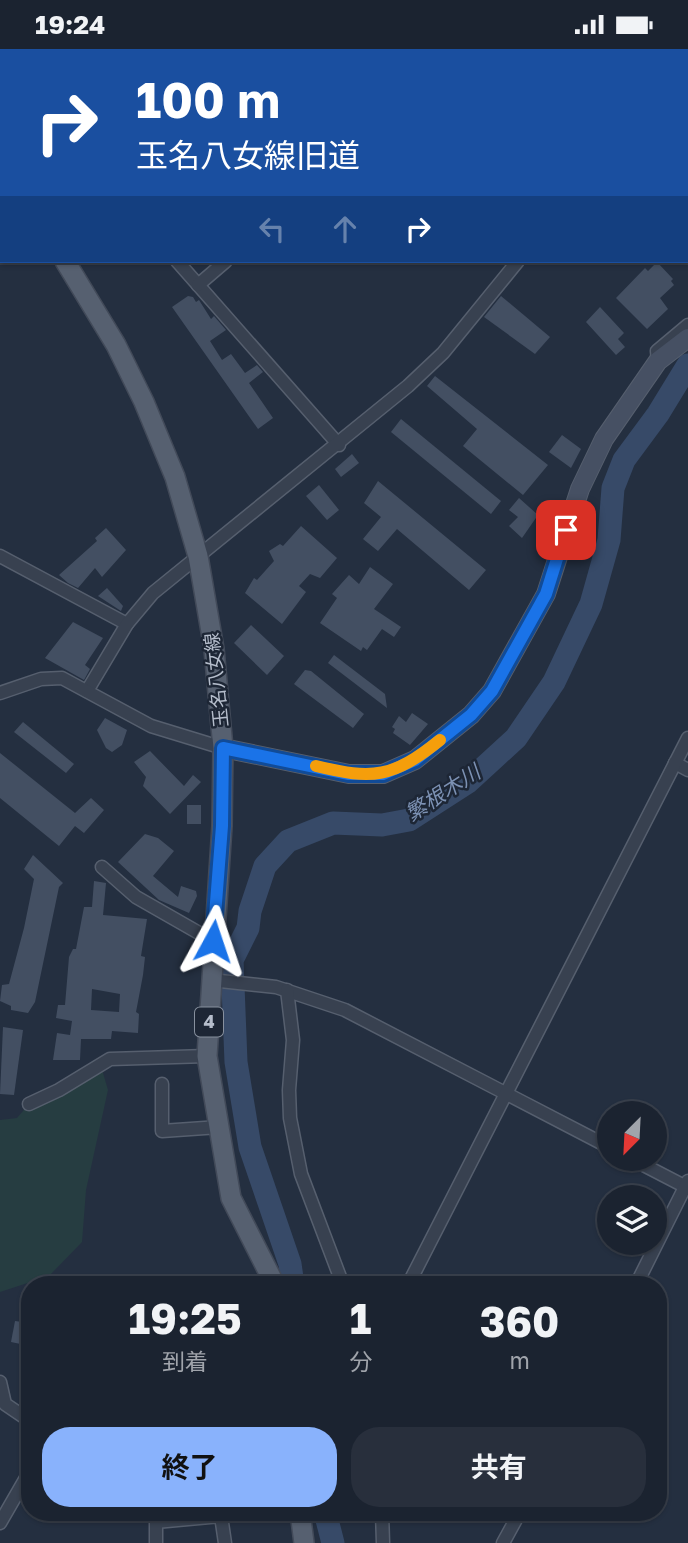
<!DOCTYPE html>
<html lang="ja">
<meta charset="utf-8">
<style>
:root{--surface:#1b2330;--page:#282f3c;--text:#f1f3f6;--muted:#a0a4ab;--line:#39404c;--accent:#89b2fc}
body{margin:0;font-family:"Golos Text","Noto Sans JP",sans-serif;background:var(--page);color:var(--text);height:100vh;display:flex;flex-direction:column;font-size:26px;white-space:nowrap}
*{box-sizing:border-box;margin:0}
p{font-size:23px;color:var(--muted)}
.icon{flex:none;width:38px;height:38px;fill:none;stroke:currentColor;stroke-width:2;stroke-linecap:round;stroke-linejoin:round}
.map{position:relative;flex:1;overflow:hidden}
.panel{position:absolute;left:21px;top:1227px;width:646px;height:245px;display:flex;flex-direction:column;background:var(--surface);border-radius:28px;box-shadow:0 2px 5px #0004,0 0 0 2px var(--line)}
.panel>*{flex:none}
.top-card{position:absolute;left:0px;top:0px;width:690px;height:214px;box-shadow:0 2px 5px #0004,0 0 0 2px var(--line);background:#1a4fa0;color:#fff;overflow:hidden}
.needle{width:46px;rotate:204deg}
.fabs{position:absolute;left:597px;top:1052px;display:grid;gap:14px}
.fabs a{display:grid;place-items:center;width:70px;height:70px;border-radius:50%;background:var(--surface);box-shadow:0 2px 5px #0004,0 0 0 2px var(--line);font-size:35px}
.pin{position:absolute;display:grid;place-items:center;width:60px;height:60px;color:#fff;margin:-30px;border-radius:14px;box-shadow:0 4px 10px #0006}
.me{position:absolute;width:77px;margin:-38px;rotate:5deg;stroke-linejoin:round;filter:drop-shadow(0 0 5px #0008)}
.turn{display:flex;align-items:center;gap:24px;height:147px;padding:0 21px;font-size:32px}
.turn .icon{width:91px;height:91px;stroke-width:2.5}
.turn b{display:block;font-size:49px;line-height:60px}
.lanes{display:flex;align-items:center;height:66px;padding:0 21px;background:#0003;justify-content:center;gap:35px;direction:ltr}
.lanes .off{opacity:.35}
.eta{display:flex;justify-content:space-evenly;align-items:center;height:119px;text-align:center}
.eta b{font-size:42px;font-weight:700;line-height:49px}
.cta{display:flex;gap:14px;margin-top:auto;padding:14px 21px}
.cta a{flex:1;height:80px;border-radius:28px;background:var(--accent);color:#111;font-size:28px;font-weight:700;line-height:80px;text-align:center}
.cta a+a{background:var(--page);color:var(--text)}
.status{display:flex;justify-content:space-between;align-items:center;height:49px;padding:0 35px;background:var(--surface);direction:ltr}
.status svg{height:19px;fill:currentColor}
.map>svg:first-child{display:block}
.green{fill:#263d41}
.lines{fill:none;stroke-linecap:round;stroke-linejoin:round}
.river{stroke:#374a68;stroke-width:23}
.building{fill:#434f62;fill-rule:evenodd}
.street-casing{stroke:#565f6e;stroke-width:15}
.secondary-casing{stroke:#565f6e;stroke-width:20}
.primary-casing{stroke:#424a59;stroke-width:22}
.street{stroke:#384150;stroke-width:12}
.secondary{stroke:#465063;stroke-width:18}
.primary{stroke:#566070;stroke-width:19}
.route-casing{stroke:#114b97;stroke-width:18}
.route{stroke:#1a73e8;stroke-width:12}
.slow{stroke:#f59e0b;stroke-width:12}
.labels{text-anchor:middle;stroke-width:5;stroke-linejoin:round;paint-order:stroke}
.shield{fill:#1d2635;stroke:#87909e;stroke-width:2}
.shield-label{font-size:18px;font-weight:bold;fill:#b5bdcb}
.street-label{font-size:19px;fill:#b5bdcb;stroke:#1d2635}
.water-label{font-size:21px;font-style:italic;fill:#7c91b3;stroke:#1d2635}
</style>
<div class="status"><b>19:24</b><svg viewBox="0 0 49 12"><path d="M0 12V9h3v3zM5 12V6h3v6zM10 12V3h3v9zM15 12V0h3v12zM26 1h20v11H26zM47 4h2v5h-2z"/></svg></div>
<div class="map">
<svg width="688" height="1494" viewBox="0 0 688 1494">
<rect width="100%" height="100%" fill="#242f40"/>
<path class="green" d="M101,1017l7,24 -22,100 -4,52 -33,34 -49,16v-172l17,-2 12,-14z"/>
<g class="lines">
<g class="river">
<path d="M293,1236l-3,-21 -40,-117 -14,-85 -4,-102 16,-32 2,-17 15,-45 23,-25 45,-18 49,2 27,-5 59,-38 48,-44 38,-56 37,-78 18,-64 4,-52 11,-28 34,-46 30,-49"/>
<path d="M325,1463l8,31"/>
</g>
</g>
<g class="building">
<path d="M657,213l16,17 -2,2 3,4 -14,13 8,11 -21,20 -31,-31 29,-30 3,3z"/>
<path d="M188,247l5,1 3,5 3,-2 12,19 3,-3 12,14 -16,11 12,19 9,-6 14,19 12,-8 6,7 -14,11 24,35 -15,11 -86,-122z"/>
<path d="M501,247l49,41 -15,17 -51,-37z"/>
<path d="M600,258l24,26 -6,6 7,8 -9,8 -30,-33z"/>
<path d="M435,327l113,89 -25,30 -60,-49 14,-17 -50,-43z"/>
<path d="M401,370l100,82 -10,13 -100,-82z"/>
<path d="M562,386l19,14 -10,19 -22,-16z"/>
<path d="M352,405l7,9 -18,14 -6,-8z"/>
<path d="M378,432l108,89 -17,20 -72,-61 -19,22 -15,-12 18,-22 -17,-14z"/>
<path d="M319,436l20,25 -12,10 -21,-24z"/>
<path d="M519,449l19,17 -16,23 -13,-12 9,-9 -9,-7z"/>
<path d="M301,477l36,32 -17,20 -10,-4 -11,12 7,6 -24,32 -37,-31 9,-15 3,2 17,-19 -5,-10 11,-7 3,2z"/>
<path d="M106,479l20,22 -24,27 -7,-9 -17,20 -10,-5 -9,-8 38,-34 -2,-3z"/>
<path d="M370,518l23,17 -19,25 27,18 -7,10 -12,-8 -15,21 -4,-3 -2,4 -41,-28 17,-25 -5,-4 17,-19 10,9z"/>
<path d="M107,539l16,18 -2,5 -23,-15z"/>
<path d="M73,573l30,16 -18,27 5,4 -6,11 -39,-22z"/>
<path d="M251,576l33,31 -17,19 -33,-32z"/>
<path d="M334,606l51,39 2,14 -59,-45z"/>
<path d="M305,621l6,1 53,43 -11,14 -59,-44z"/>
<path d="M412,664l16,11 -18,21 -17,-12 2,-4 -3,-2 7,-11 7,6z"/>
<path d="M105,669l22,12 -5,15 -10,7 -6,-4 -9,-18z"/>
<path d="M23,673l51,42 -8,9 -52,-41z"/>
<path d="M150,702l34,35 9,-11 8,7 -31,32 -27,-28 3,-9 -12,-15z"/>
<path d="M0,704l75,60 16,-15 13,12 -20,23 -9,-7 -16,20 -59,-48z"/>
<rect x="187" y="756" width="14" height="19"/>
<path d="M145,785l13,4 16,13 -21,25 25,21 3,-11 15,5 1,5 -8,17 -30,-13 -41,-38z"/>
<path d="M33,806l30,28 -4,4 -24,115 -7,11 -17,-3v-4l-11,-5 2,-16 7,-1 15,-56 10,-49 -10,-10z"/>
<path d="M94,832l12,2 -3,32 44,4 -6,37 4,1 -2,18 -7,37 3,2 -1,19 -26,-2 -1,8h-30l-1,21h-27l4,-27 13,2 2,-14 -16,-3 2,-13h7l4,-48 4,-8h3l8,-42h8zM92,940l28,5 -1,18 -28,-2z"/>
<path d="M3,978l20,3 -9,65 -14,-1z"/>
<path d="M15,1272l15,2v23l-19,-4z"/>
</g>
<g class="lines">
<g class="street-casing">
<g id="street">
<path d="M561,0l2,2"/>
<path d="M467,2l2,-2"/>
<path d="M688,119v1"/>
<path d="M177,212l162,184"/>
<path d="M198,236l28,-24"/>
<path d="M658,312l-1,-10 31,-26"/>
<path d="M0,507l127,68"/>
<path d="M87,642l40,-67 26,-31 255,-207 35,-33 75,-92"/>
<path d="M0,644l41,-14 21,-1 89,48 72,22"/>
<path d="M675,714l13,7"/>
<path d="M102,818l34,30 77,44"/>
<path d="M211,931l65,7 69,23 264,137"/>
<path d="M287,941l6,50 -4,50 1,28 11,56 42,111"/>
<path d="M162,1035v47l57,-4"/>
<path d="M29,1055l30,-14 51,-31 97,-3"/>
<path d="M632,1110l56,29"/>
<path d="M408,1236l280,-547"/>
<path d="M636,1236l52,-104"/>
<path d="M0,1333l5,22 25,17"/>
<path d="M382,1463l1,31"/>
<path d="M0,1474l30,-52"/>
<path d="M156,1494v-21l65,-6 4,27"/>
<path d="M503,1494l17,-31"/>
</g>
</g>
<g class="secondary-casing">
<g id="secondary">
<path d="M179,2l2,-2"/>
<path d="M0,171l2,-2"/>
<path d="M223,699l126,26h34l32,-14 56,-45 21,-24 54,-97 34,-105 24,-50 54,-78 30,-23"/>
</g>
</g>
<g class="primary-casing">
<g id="primary">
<path d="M0,114l2,2"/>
<path d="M65,212l51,84 28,57 31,75 23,79 16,93 9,99 -1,78 -15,230 24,142 44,87"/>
<path d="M300,1463l4,31"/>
</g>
</g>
<use href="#street" class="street"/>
<use href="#secondary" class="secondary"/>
<use href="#primary" class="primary"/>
</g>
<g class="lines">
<g class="route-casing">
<path id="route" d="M213,892l9,-115 1,-78 126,26h34l32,-14 56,-45 21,-24 54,-97 20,-64"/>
</g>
<use href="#route" class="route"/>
<path class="slow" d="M316,717c57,14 77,12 124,-26"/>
</g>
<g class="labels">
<rect class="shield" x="195" y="958.5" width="28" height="29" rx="5"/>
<g class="shield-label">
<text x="209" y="979">4</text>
</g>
<g class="street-label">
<text transform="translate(216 631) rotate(-96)" y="7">玉名八女線</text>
</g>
<g class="water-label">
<text transform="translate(443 744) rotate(-33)" y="7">繁根木川</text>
</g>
</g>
</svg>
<div class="fabs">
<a><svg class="needle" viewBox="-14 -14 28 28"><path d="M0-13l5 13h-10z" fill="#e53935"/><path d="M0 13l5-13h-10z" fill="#a0a4ab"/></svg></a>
<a><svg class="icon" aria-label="layers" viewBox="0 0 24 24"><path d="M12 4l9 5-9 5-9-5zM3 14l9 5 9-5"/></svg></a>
</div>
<div class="pin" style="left:566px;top:481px;background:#d93025"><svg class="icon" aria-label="arrive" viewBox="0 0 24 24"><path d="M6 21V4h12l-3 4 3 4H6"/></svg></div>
<svg class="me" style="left:213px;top:892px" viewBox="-20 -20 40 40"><path d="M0-17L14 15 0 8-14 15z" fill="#1a73e8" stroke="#fff" stroke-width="4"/></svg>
<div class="top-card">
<div class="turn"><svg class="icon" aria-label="right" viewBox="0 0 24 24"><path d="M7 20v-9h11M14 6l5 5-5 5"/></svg><div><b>100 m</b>玉名八女線旧道</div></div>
<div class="lanes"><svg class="icon off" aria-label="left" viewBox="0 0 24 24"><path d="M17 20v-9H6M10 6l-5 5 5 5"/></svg><svg class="icon off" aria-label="ahead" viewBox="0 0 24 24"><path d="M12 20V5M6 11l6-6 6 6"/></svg><svg class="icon" aria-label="right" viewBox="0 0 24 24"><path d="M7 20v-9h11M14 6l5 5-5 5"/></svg></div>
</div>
<section class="panel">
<div class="eta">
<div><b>19:25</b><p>到着</p></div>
<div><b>1</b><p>分</p></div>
<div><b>360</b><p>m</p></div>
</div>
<div class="cta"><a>終了</a><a>共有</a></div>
</section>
</div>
